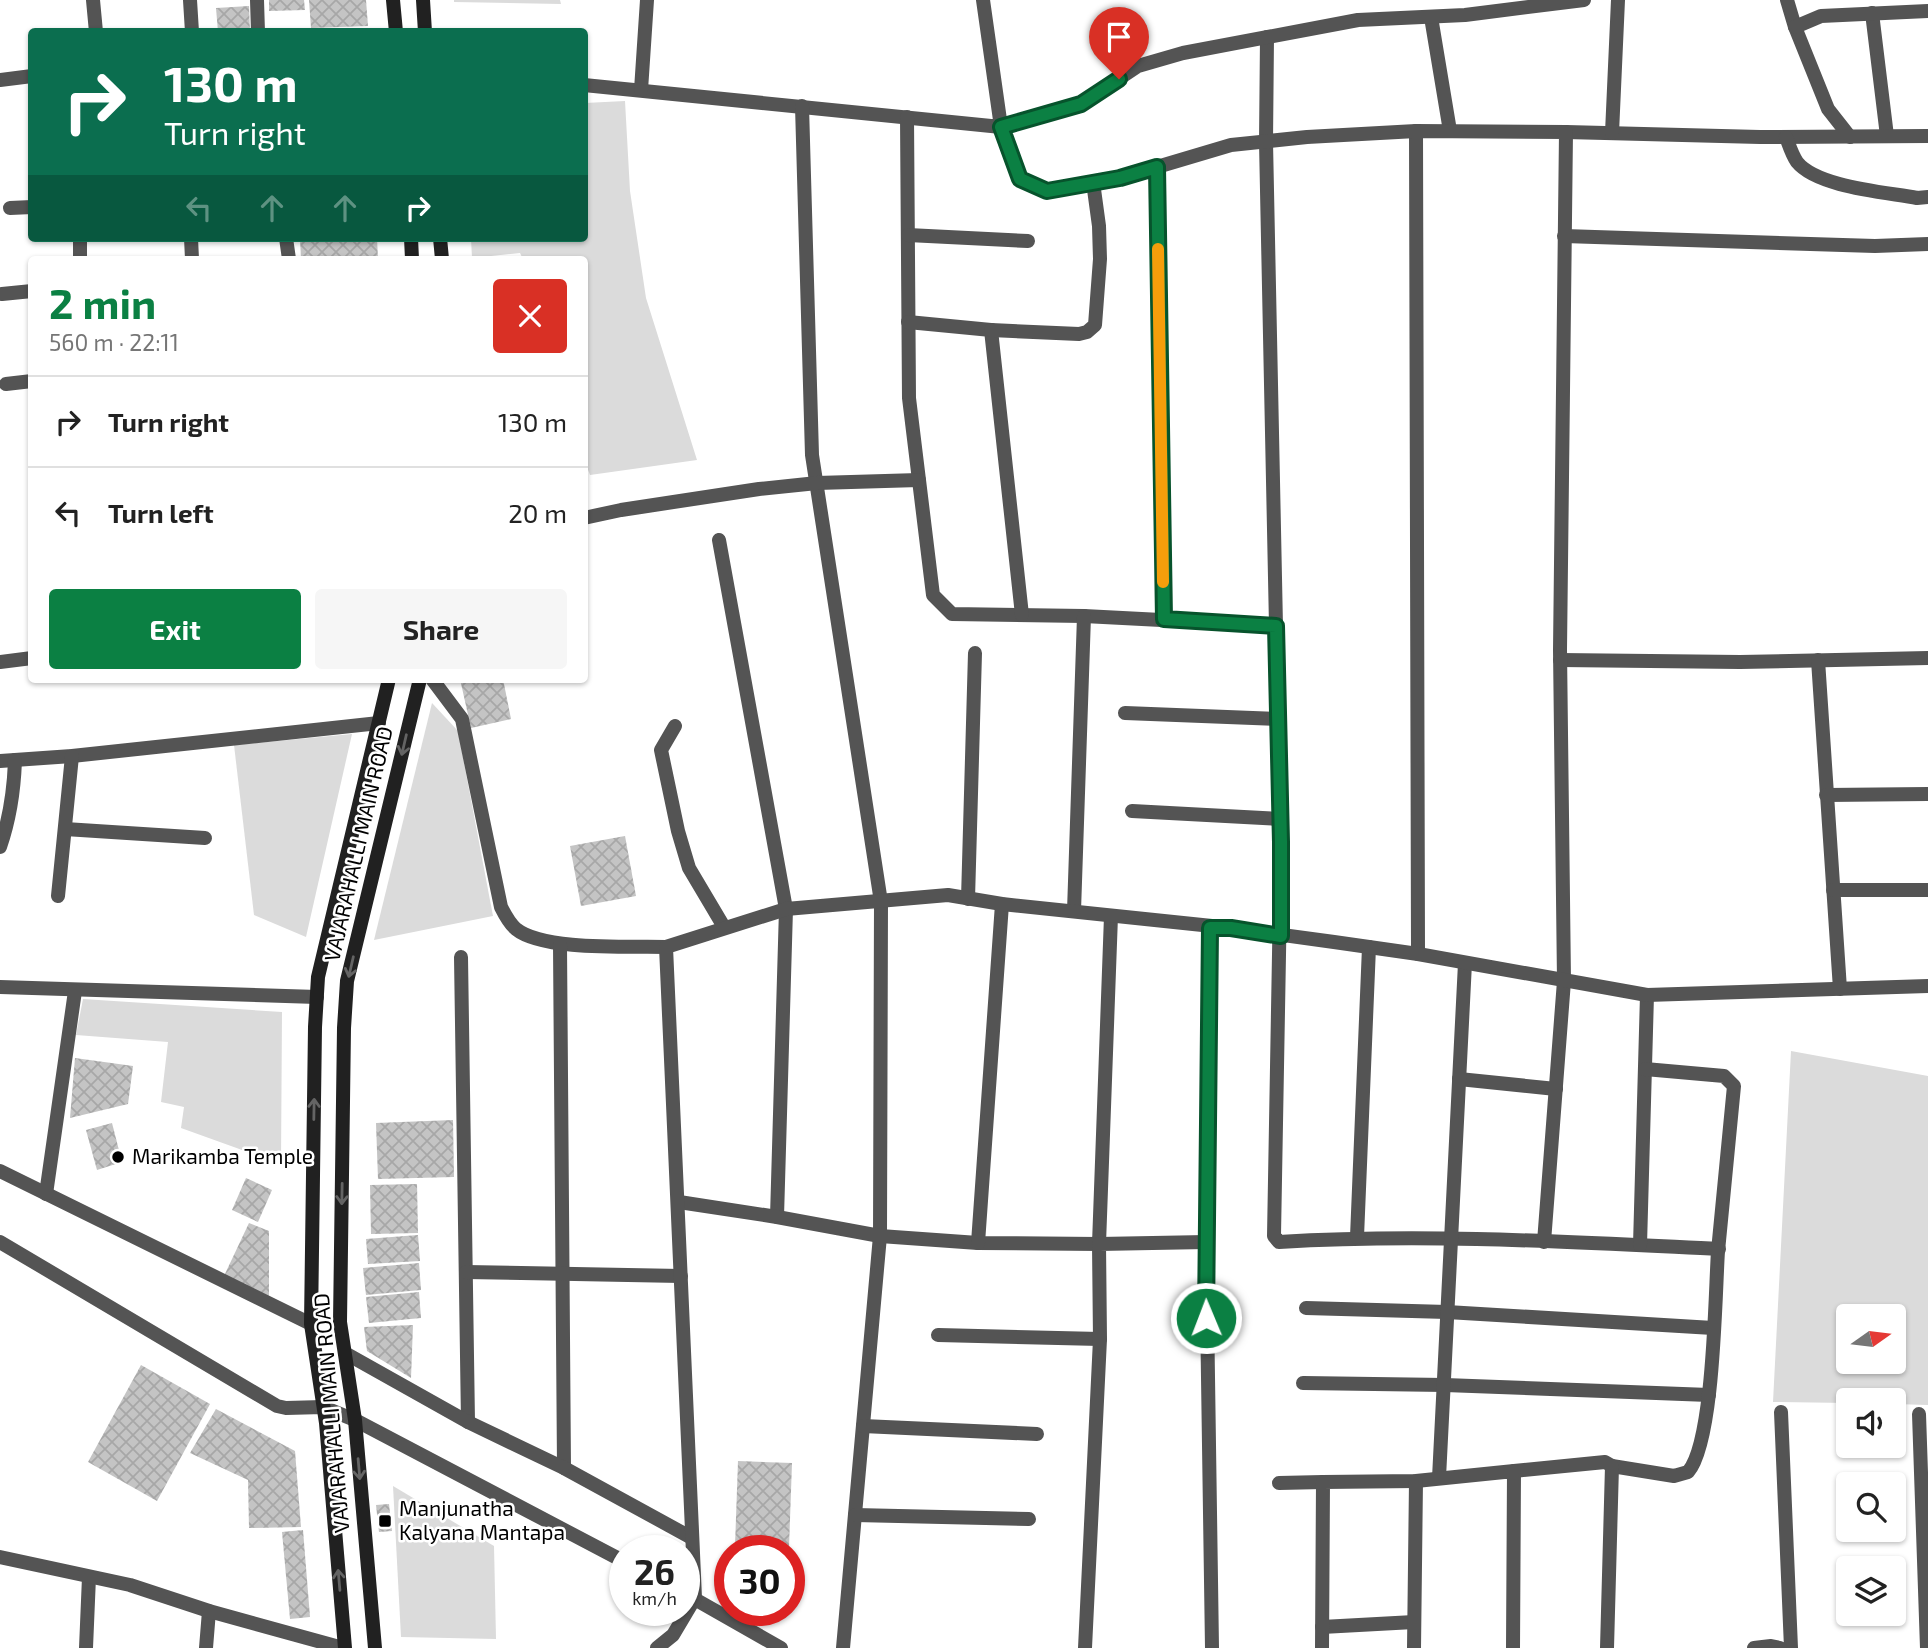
<!DOCTYPE html>
<meta charset="utf-8">
<style>
:root{--surface:#fff;--page:#f6f6f6;--text:#222;--muted:#767676;--line:#e0e0e0;--accent:#0b8043}
body{margin:0;font-family:"Exo 2",sans-serif;background:var(--page);color:var(--text);height:100vh;display:flex;flex-direction:column;font-size:26px;white-space:nowrap}
*{box-sizing:border-box;margin:0}
p{font-size:23px;color:var(--muted)}
.icon{flex:none;width:38px;height:38px;fill:none;stroke:currentColor;stroke-width:2;stroke-linecap:round;stroke-linejoin:round}
.map{position:relative;flex:1;overflow:hidden}
.panel{position:absolute;left:28px;top:256px;width:560px;height:427px;display:flex;flex-direction:column;background:var(--surface);border-radius:7px;box-shadow:0 2px 5px #0004}
.panel>*{flex:none}
.top-card{position:absolute;left:28px;top:28px;width:560px;height:214px;border-radius:7px;box-shadow:0 2px 5px #0004;background:#0b6e4f;color:#fff;overflow:hidden}
.needle{width:46px;rotate:76deg}
.buttons{position:absolute;left:1836px;top:1304px;display:grid;gap:14px}
.buttons a{display:grid;place-items:center;width:70px;height:70px;border-radius:7px;background:var(--surface);box-shadow:0 2px 5px #0004;font-size:35px}
.speed{position:absolute;left:609px;top:1535px;display:flex;gap:14px;font-size:35px;font-weight:700;text-align:center}
.speed>*{display:grid;place-content:center;width:91px;height:91px;border-radius:50%;background:var(--surface);box-shadow:0 2px 5px #0004;line-height:1}
.speed small{font-size:18px;font-weight:400}
.speed .limit{border:10px solid #d22;background:#fff;color:#111}
.pin{position:absolute;display:grid;place-items:center;width:60px;height:60px;color:#fff;margin:-72px -30px;border-radius:50% 50% 50% 0;rotate:-45deg;box-shadow:0 0 7px #0007}
.pin .icon{rotate:45deg}
.me{position:absolute;width:77px;margin:-38px;rotate:359deg;stroke-linejoin:round;filter:drop-shadow(0 0 5px #0008)}
.turn{display:flex;align-items:center;gap:24px;height:147px;padding:0 21px;font-size:32px}
.turn .icon{width:91px;height:91px;stroke-width:2.5}
.turn b{display:block;font-size:49px;line-height:60px}
.lanes{display:flex;align-items:center;height:66px;padding:0 21px;background:#0003;justify-content:center;gap:35px;direction:ltr}
.lanes .off{opacity:.35}
.round{display:grid;place-items:center;flex:none;width:74px;height:74px;border-radius:7px;background:var(--page)}
.headline{display:flex;align-items:center;justify-content:space-between;height:119px;padding:0 21px}
h1{font-size:42px;font-weight:700;line-height:52px;color:var(--accent)}
.button{display:flex;gap:14px;margin-top:auto;padding:14px 21px}
.button a{flex:1;height:80px;border-radius:7px;background:var(--accent);color:#fff;font-size:28px;font-weight:700;line-height:80px;text-align:center}
.button a+a{background:var(--page);color:var(--text)}
ul{padding:0;list-style:none}
li{display:flex;align-items:center;gap:21px;height:91px;padding:0 21px;border-top:2px solid var(--line)}
li div{flex:1}
li b{display:block;font-size:26px}
li em{font-style:normal}
.map>svg:first-child{display:block}
.green{fill:#dbdbdb;fill-rule:evenodd}
.building{fill:url(#building-cross-hatch)}
.lines{fill:none;stroke-linecap:round;stroke-linejoin:round}
.minor{stroke:#545454;stroke-width:14}
.tertiary{stroke:#545454;stroke-width:14}
.secondary{stroke:#212121;stroke-width:14}
.oneway{stroke:#646464}
.route-casing{stroke:#07532c;stroke-width:18}
.route{stroke:#0b8043;stroke-width:12}
.slow{stroke:#f59e0b;stroke-width:12}
.poi-dot{fill:#000;stroke:#fff;stroke-width:2.5}
.labels{text-anchor:middle;stroke-width:5;stroke-linejoin:round;paint-order:stroke}
.street-label{font-size:21px;fill:#000;stroke:#fff}
.poi-label{font-size:21px;fill:#000;stroke:#fff;text-anchor:start}
</style>
<div class="map">
<svg width="1928" height="1648" viewBox="0 0 1928 1648">
<defs>
<pattern id="building-cross-hatch" width="8" height="8" patternUnits="userSpaceOnUse" patternTransform="scale(1.75)"><rect width="8" height="8" fill="#c4c4c4"/><path d="M0 0l8 8M0 8l8-8" fill="none" stroke="#a7a7a7"/></pattern>
</defs>
<rect width="100%" height="100%" fill="#fff"/>
<g class="green">
<path d="M454,0h106l1,4 -107,-2z"/>
<path d="M625,101l5,90 16,107 51,162 -107,15 -6,-16v-200h-61l-3,-6 -48,5 -1,-20h113l1,-135z"/>
<path d="M432,703l26,28 35,185 -119,24z"/>
<path d="M352,734l-46,203 -52,-22 -20,-170z"/>
<path d="M83,999l199,13 -1,152 -100,-36 3,-21 -23,-5 7,-60 -92,-7z"/>
<path d="M1791,1051l137,25v329l-34,-1v-4h-46v3l-75,-1zM1894,1316v46h-46v-46z"/>
<path d="M393,1486l101,60 2,93 -95,-2z"/>
</g>
<g class="building">
<path d="M269,0h35l1,10 -36,1z"/>
<path d="M309,0h57l2,26 -57,2z"/>
<path d="M249,6l1,26h-32l-2,-24z"/>
<path d="M303,28v4h-18v-3z"/>
<path d="M300,238h77l1,21h-77z"/>
<path d="M460,679h43l8,40 -40,9z"/>
<path d="M625,836l11,60 -55,10 -11,-60z"/>
<path d="M75,1058l58,8 -5,38 -58,14z"/>
<path d="M453,1120l1,57 -76,2 -2,-56z"/>
<path d="M112,1123l10,39 -25,8 -11,-40z"/>
<path d="M246,1178l26,12 -14,32 -26,-12z"/>
<path d="M417,1184l1,49 -47,1 -1,-49z"/>
<path d="M249,1223l20,8v65l-45,-20z"/>
<path d="M418,1235l2,26 -52,3 -2,-25z"/>
<path d="M419,1263l2,27 -55,5 -3,-27z"/>
<path d="M419,1292l2,26 -52,5 -3,-26z"/>
<path d="M413,1325l-2,53 -44,-27 -3,-24z"/>
<path d="M141,1365l69,39 -53,97 -69,-39z"/>
<path d="M216,1409l79,42 6,76 -52,1 -1,-48 -58,-27z"/>
<path d="M738,1461l54,2 -3,85 -54,-2z"/>
<path d="M389,1504l3,27 -13,1 -3,-27z"/>
<path d="M303,1530l7,87 -20,2 -8,-87z"/>
</g>
<g class="lines">
<g class="minor">
<path d="M93,0l3,32"/>
<path d="M190,0l2,32"/>
<path d="M257,0l1,32"/>
<path d="M1787,0l8,27 33,82 22,28"/>
<path d="M1872,13l15,123"/>
<path d="M1431,17l19,114"/>
<path d="M1795,27l26,-11 107,-5"/>
<path d="M1267,37l-1,105 10,484"/>
<path d="M0,80l32,-4"/>
<path d="M584,85l417,42 -18,-127"/>
<path d="M641,90l6,-90"/>
<path d="M802,106l10,349 69,447 -1,334 -37,412"/>
<path d="M907,117l2,281 24,197 19,19 132,2 192,10 5,216 -7,394 5,6c146,-9 293,0 440,7"/>
<path d="M1416,131l2,823"/>
<path d="M1566,132l194,5 168,-1"/>
<path d="M1612,133l6,-133"/>
<path d="M1786,137c3,8 6,18 11,25 20,25 88,30 120,36l11,-1"/>
<path d="M1157,167l7,452"/>
<path d="M10,208l22,-1"/>
<path d="M908,235l120,6"/>
<path d="M1564,236l311,10 53,-2"/>
<path d="M80,238v21"/>
<path d="M191,238l1,21"/>
<path d="M286,238l3,21"/>
<path d="M2,294l30,-3"/>
<path d="M908,322l83,8 31,285"/>
<path d="M991,330l88,4 8,-2 8,-7 5,-66 -1,-33 -6,-44"/>
<path d="M6,384l26,-3"/>
<path d="M584,518l37,-8 138,-21 58,-6 102,-3"/>
<path d="M719,540l67,369 -9,308"/>
<path d="M1560,660l180,2 188,-4"/>
<path d="M1818,660l22,329"/>
<path d="M0,662l32,-4"/>
<path d="M432,679l30,40 39,188c4,8 8,16 15,22 27,22 115,17 150,18"/>
<path d="M1125,713l153,6"/>
<path d="M675,726l-14,24 17,81 11,37 35,59"/>
<path d="M0,761l72,-5 307,-33"/>
<path d="M1826,795l102,-1"/>
<path d="M1132,811l149,8"/>
<path d="M65,829l140,9"/>
<path d="M0,847c10,-29 14,-56 15,-87"/>
<path d="M1833,890h95"/>
<path d="M58,896l14,-140"/>
<path d="M968,899l7,-246"/>
<path d="M1074,911l10,-295"/>
<path d="M1210,928l-4,314 6,406"/>
<path d="M560,945l4,523"/>
<path d="M461,957l7,465"/>
<path d="M0,987l317,10"/>
<path d="M1459,1079l97,10"/>
<path d="M0,1171l311,153"/>
<path d="M46,1194l29,-203"/>
<path d="M679,1202l98,15 103,19 98,7 121,1 12,-328"/>
<path d="M1357,1237l12,-290"/>
<path d="M1544,1242l20,-261 -4,-331 6,-518 -150,-1 -109,6 -76,8 -111,33 -73,13 -27,-12 -19,-52 80,-23 57,-38 45,-13 175,-33 107,-5 119,-15"/>
<path d="M978,1243l24,-339"/>
<path d="M1640,1245l7,-250"/>
<path d="M466,1272l215,4"/>
<path d="M1306,1308l141,4 266,16"/>
<path d="M938,1335l162,4"/>
<path d="M345,1353l123,69 96,46 128,70"/>
<path d="M1303,1383l142,2 264,10"/>
<path d="M1781,1412l10,236"/>
<path d="M1919,1414l8,234"/>
<path d="M355,1420l270,142"/>
<path d="M863,1426l174,8"/>
<path d="M1612,1466l62,10 14,-4c26,-30 27,-176 30,-221 5,-55 11,-110 16,-165l-10,-10 -79,-7"/>
<path d="M1514,1471l91,-9 7,4 -5,182"/>
<path d="M1439,1478l26,-515"/>
<path d="M1279,1483l44,-1"/>
<path d="M855,1515l174,4"/>
<path d="M684,1593l97,55"/>
<path d="M1322,1627l92,-5"/>
<path d="M86,1648l3,-71"/>
<path d="M206,1648l3,-37"/>
<path d="M657,1648l16,-13 22,-37 -29,-651 120,-38 162,-14 54,9 229,24 103,14 84,12 229,41 281,-9"/>
<path d="M1085,1648l15,-309 -1,-95 107,-2"/>
<path d="M1322,1648l1,-166 93,-1 98,-10 -1,177"/>
<path d="M1414,1648l2,-167"/>
<path d="M1754,1648l17,-2 9,2"/>
</g>
<g class="tertiary">
<path d="M0,1242l277,164 9,2 37,-1 32,13"/>
<path d="M0,1557l130,28 79,26 134,37"/>
</g>
<g class="secondary">
<path d="M393,0l3,32"/>
<path d="M423,0l2,32"/>
<path d="M411,238l1,21"/>
<path d="M440,238l2,21"/>
<path d="M345,1648l-19,-225 -15,-99 4,-297 3,-50 71,-298"/>
<path d="M375,1648l-20,-228 -15,-98 4,-294 3,-47 73,-302"/>
</g>
</g>
<defs><path id="oneway-shaft" d="M-6 0H5M1.5-3L5.5 0L1.5 3" fill="none" stroke-width="1.6" stroke-linecap="round" stroke-linejoin="round" transform="scale(1.75)"/></defs>
<g class="oneway">
<use href="#oneway-shaft" transform="translate(404 745) rotate(103)"/>
<use href="#oneway-shaft" transform="translate(351 967) rotate(103)"/>
<use href="#oneway-shaft" transform="translate(314 1109) rotate(-89)"/>
<use href="#oneway-shaft" transform="translate(342 1194) rotate(91)"/>
<use href="#oneway-shaft" transform="translate(359 1469) rotate(85)"/>
<use href="#oneway-shaft" transform="translate(339 1580) rotate(-95)"/>
</g>
<g class="lines">
<g class="route-casing">
<path id="route" d="M1119,79l-38,25 -80,23 19,52 27,12 73,-13 37,-11 7,452 112,7 5,216v94l-50,-8h-21l-4,390"/>
</g>
<use href="#route" class="route"/>
<path class="slow" d="M1158,249l5,333"/>
</g>
<g class="poi-dot">
<circle cx="118" cy="1157" r="7"/>
<rect x="378" y="1514" width="14" height="14" rx="3.5"/>
</g>
<g class="labels">
<g class="street-label">
<text transform="translate(359 844) rotate(-77)" y="7">VAJARAHALLI MAIN ROAD</text>
<text transform="translate(332 1413) rotate(-95)" y="7">VAJARAHALLI MAIN ROAD</text>
</g>
<g class="poi-label">
<text x="132" y="1164">Marikamba Temple</text>
<text x="399" y="1516">Manjunatha<tspan x="399" dy="24">Kalyana Mantapa</tspan></text>
</g>
</g>
</svg>
<div class="buttons">
<a><svg class="needle" viewBox="-14 -14 28 28"><path d="M0-13l5 13h-10z" fill="#e53935"/><path d="M0 13l5-13h-10z" fill="#767676"/></svg></a>
<a><svg class="icon" aria-label="sound" viewBox="0 0 24 24"><path d="M4 9h4l5-4v14l-5-4H4zM17 9q2 3 0 6"/></svg></a>
<a><svg class="icon" aria-label="search" viewBox="0 0 24 24"><circle cx="10" cy="10" r="6"/><path d="M15 15l6 6"/></svg></a>
<a><svg class="icon" aria-label="layers" viewBox="0 0 24 24"><path d="M12 4l9 5-9 5-9-5zM3 14l9 5 9-5"/></svg></a>
</div>
<div class="speed"><div>26<small>km/h</small></div><div class="limit">30</div></div>
<div class="pin" style="left:1119px;top:79px;background:#d93025"><svg class="icon" aria-label="arrive" viewBox="0 0 24 24"><path d="M6 21V4h12l-3 4 3 4H6"/></svg></div>
<svg class="me" style="left:1206px;top:1318px" viewBox="-20 -20 40 40"><circle r="17" fill="#0b8043" stroke="#fff" stroke-width="3"/><path d="M0-11L8 9 0 5-8 9z" fill="#fff"/></svg>
<div class="top-card">
<div class="turn"><svg class="icon" aria-label="right" viewBox="0 0 24 24"><path d="M7 20v-9h11M14 6l5 5-5 5"/></svg><div><b>130 m</b>Turn right</div></div>
<div class="lanes"><svg class="icon off" aria-label="left" viewBox="0 0 24 24"><path d="M17 20v-9H6M10 6l-5 5 5 5"/></svg><svg class="icon off" aria-label="ahead" viewBox="0 0 24 24"><path d="M12 20V5M6 11l6-6 6 6"/></svg><svg class="icon off" aria-label="ahead" viewBox="0 0 24 24"><path d="M12 20V5M6 11l6-6 6 6"/></svg><svg class="icon" aria-label="right" viewBox="0 0 24 24"><path d="M7 20v-9h11M14 6l5 5-5 5"/></svg></div>
</div>
<section class="panel">
<div class="headline"><div><h1>2 min</h1><p>560 m · 22:11</p></div><a class="round" style="background:#d93025;color:#fff"><svg class="icon" aria-label="close" viewBox="0 0 24 24"><path d="M6 6l12 12M18 6L6 18"/></svg></a></div>
<ul>
<li><svg class="icon" aria-label="right" viewBox="0 0 24 24"><path d="M7 20v-9h11M14 6l5 5-5 5"/></svg><div><b>Turn right</b></div><em>130 m</em></li>
<li><svg class="icon" aria-label="left" viewBox="0 0 24 24"><path d="M17 20v-9H6M10 6l-5 5 5 5"/></svg><div><b>Turn left</b></div><em>20 m</em></li>
</ul>
<div class="button"><a>Exit</a><a>Share</a></div>
</section>
</div>
